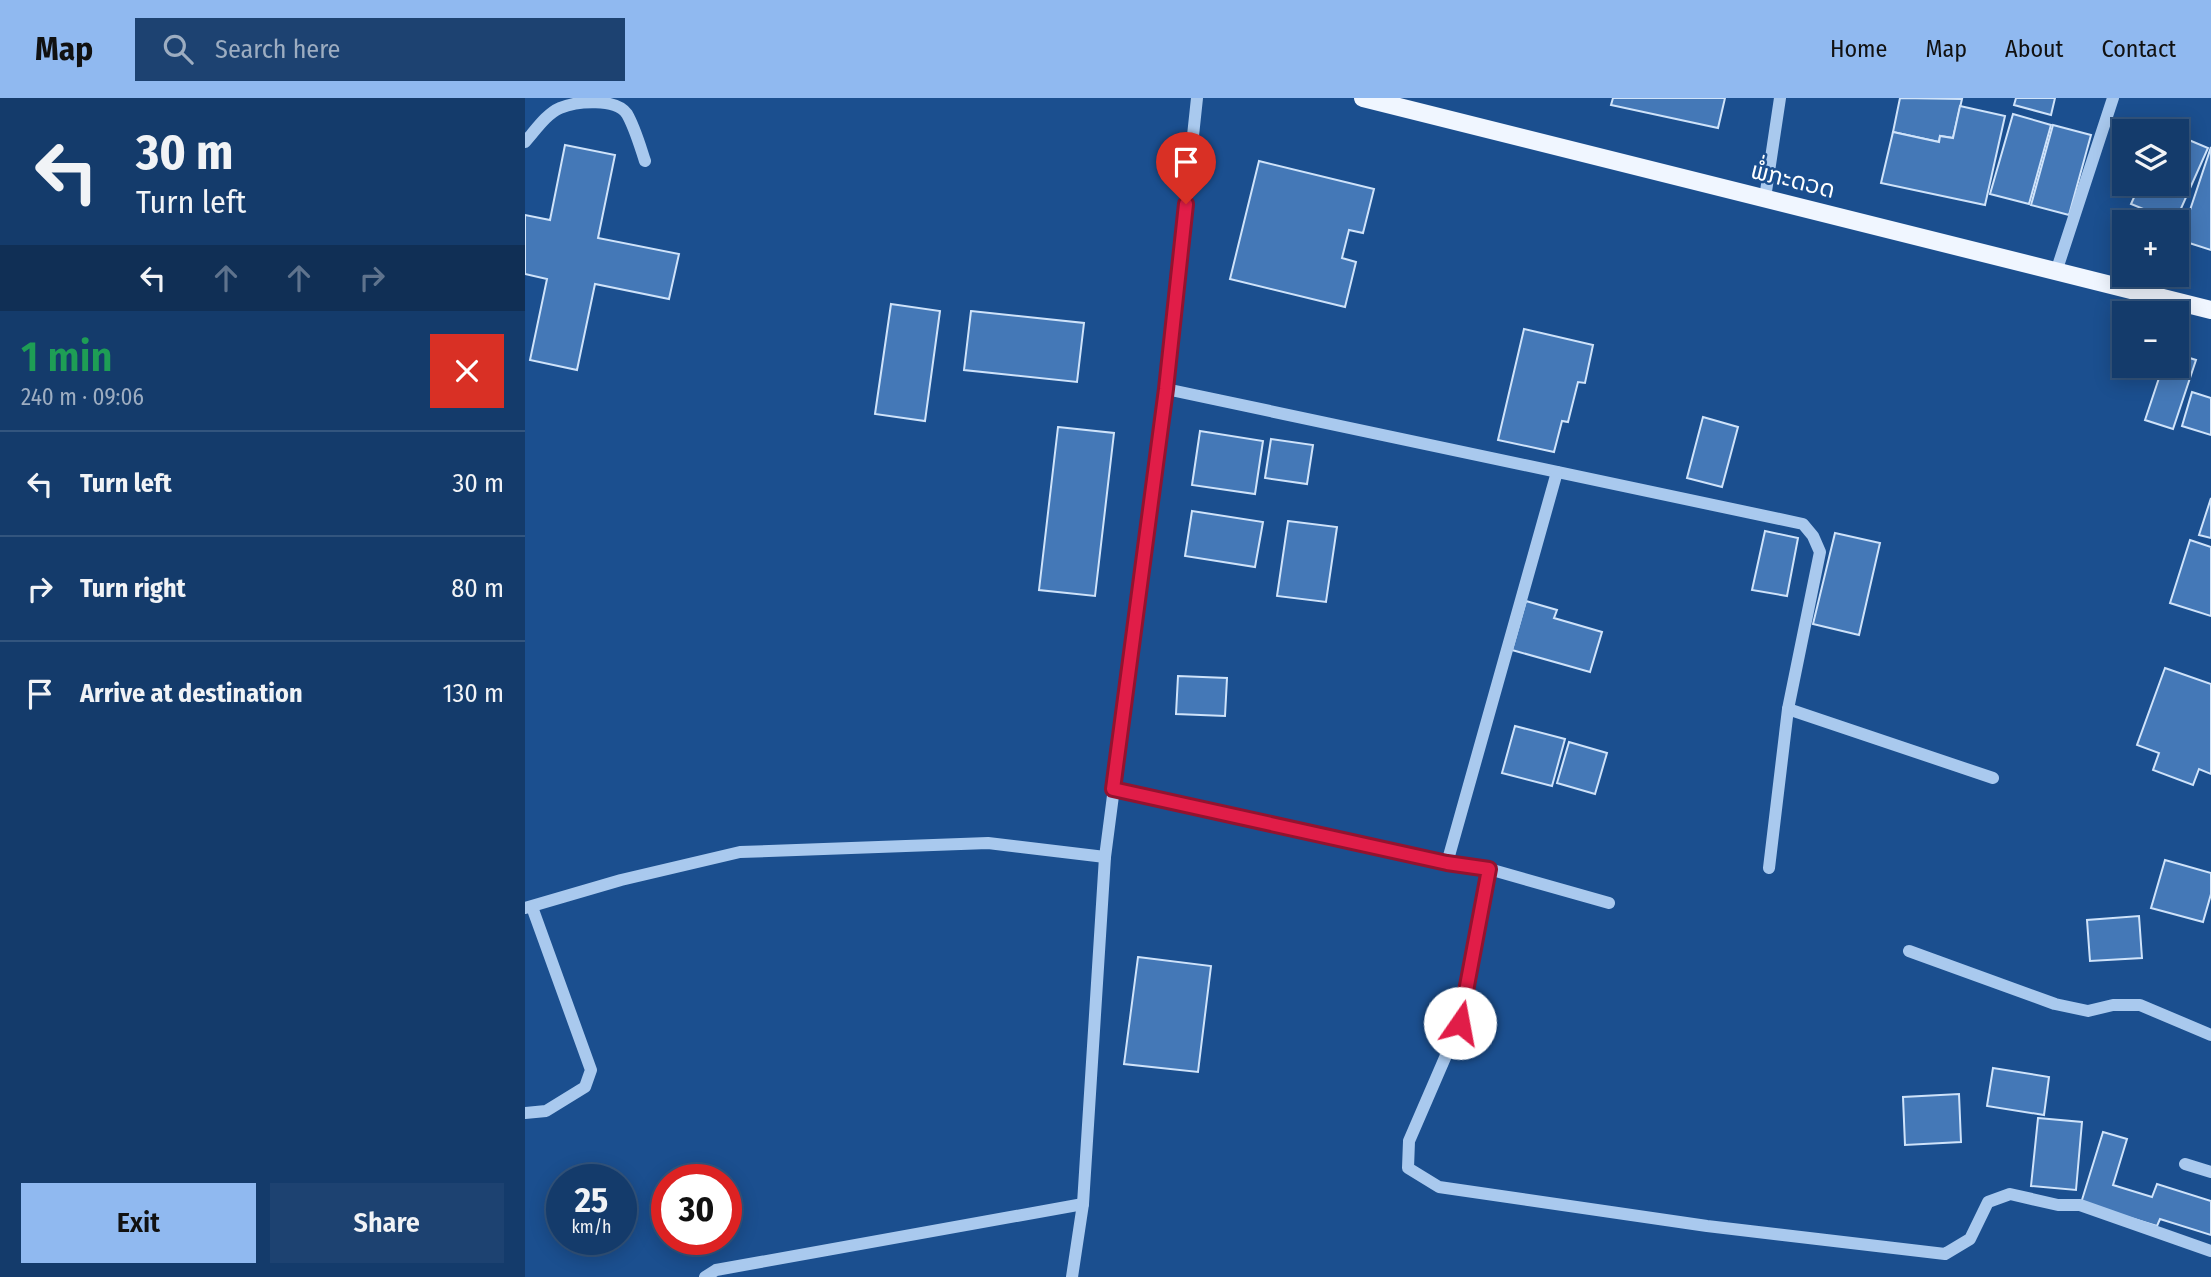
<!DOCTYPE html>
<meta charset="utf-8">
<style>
:root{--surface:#143b6b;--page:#1d4271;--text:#f1f3f6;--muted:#9dadc1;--line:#33557e;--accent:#90b9f0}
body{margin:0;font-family:"Fira Sans Condensed","Noto Sans Lao",sans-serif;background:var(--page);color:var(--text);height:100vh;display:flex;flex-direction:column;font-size:26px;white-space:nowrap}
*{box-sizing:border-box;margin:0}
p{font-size:23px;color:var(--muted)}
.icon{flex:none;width:38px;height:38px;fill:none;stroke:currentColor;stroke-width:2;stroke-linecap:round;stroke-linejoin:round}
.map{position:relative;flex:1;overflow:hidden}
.details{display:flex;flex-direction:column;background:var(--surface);width:525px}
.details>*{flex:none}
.hud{background:#143b6b;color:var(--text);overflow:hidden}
.controls{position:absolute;left:1587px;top:21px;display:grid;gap:14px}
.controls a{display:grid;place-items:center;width:77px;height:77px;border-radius:0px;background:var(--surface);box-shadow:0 4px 18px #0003,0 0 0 2px var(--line);font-size:35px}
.speed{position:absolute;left:21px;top:1066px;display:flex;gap:14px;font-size:35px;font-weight:700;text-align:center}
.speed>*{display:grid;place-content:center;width:91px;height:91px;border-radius:50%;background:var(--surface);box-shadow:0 4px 18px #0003,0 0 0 2px var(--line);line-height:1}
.speed small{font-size:18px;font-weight:400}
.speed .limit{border:10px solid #d22;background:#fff;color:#111}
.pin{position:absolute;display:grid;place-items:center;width:60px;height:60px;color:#fff;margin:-72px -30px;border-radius:50% 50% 50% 0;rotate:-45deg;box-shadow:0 0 7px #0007}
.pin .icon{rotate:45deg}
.me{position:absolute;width:77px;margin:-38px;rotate:12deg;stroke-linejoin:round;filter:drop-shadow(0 0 5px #0008)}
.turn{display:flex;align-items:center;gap:24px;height:147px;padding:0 21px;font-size:32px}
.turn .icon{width:91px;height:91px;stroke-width:2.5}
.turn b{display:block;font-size:49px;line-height:60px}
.lanes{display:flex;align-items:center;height:66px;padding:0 21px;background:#0003;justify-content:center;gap:35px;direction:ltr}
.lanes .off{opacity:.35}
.round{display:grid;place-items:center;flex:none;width:74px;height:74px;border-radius:0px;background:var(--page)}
.head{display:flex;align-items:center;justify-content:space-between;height:119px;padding:0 21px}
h1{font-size:42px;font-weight:600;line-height:52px;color:#1e9e55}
.button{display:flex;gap:14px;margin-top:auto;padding:14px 21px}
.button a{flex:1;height:80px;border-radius:0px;background:var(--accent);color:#111;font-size:28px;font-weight:600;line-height:80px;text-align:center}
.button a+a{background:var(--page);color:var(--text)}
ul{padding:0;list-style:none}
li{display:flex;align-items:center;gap:21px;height:105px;padding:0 21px;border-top:2px solid var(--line)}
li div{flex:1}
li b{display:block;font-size:26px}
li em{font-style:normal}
header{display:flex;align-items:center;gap:42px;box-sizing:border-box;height:98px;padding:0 35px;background:var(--accent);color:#111}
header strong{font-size:33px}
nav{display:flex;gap:38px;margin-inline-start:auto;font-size:24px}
.search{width:490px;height:63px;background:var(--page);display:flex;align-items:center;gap:18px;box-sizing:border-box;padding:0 24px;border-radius:0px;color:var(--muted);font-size:26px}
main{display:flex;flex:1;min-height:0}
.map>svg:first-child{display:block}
.building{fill:#4478b7;stroke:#cfe3fa;stroke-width:2}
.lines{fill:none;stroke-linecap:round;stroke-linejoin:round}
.minor{stroke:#a9c9ee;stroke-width:12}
.major{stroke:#f0f6ff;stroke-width:18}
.route-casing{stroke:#92132f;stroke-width:18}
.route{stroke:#e11d48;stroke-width:12}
.labels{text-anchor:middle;stroke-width:5;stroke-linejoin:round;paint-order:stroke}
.street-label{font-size:24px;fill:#fff;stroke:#1b4f8f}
</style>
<header>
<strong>Map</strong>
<div class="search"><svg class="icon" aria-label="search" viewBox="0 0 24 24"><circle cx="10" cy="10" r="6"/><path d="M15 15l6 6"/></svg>Search here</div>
<nav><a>Home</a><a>Map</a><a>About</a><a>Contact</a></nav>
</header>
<main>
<section class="details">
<div class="hud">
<div class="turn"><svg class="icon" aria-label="left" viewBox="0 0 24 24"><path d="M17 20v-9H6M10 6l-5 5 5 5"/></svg><div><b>30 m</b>Turn left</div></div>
<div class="lanes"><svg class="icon" aria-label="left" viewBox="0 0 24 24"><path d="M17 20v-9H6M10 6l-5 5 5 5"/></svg><svg class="icon off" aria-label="ahead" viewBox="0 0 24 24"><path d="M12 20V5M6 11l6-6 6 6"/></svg><svg class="icon off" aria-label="ahead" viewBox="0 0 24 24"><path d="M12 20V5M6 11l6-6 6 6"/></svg><svg class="icon off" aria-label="right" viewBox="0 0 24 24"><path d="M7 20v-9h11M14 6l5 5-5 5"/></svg></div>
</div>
<div class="head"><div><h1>1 min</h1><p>240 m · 09:06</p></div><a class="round" style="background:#d93025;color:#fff"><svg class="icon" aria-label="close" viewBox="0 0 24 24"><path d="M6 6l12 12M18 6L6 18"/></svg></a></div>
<ul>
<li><svg class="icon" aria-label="left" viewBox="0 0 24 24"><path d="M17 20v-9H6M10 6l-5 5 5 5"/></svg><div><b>Turn left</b></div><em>30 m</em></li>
<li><svg class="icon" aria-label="right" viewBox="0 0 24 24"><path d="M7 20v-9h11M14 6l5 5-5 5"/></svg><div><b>Turn right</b></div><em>80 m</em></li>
<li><svg class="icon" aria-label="arrive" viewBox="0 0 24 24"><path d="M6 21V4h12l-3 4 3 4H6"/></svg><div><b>Arrive at destination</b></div><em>130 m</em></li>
</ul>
<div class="button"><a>Exit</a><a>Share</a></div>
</section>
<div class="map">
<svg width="1686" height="1179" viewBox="0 0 1686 1179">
<rect width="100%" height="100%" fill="#1b4f8f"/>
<g class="building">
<path d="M1088,0h112l-7,30 -107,-23z"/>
<path d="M1375,0l62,1 -9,39 -13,-2 -1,6 -46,-10z"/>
<path d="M1491,0h39l-4,17 -37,-10z"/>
<path d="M1435,8l45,10 -20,89 -104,-22 12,-51 46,10 1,-6 13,2z"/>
<path d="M1488,16l38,11 -22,79 -39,-10z"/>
<path d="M1528,27l38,10 -22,80 -38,-10z"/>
<path d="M1652,37l31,13 -33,74 -44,-18 9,-20h37z"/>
<path d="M40,47l50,10 -17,83 81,16 -10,45 -74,-15 -18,86 -47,-10 17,-81 -22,-5v-59l25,5z"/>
<path d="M1686,49v103l-31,-10z"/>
<path d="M734,63l115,28 -11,44 -14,-3 -7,28 14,4 -11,45 -115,-28z"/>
<path d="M366,206l49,7 -15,110 -50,-7z"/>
<path d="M446,213l113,12 -7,59 -113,-12z"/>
<path d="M999,231l69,16 -8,38 -7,-1 -10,40 -6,-1 -8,31 -56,-12z"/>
<path d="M1652,256l19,6 -23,69 -28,-9 18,-54h14z"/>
<path d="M1667,294l19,6v37l-29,-9z"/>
<path d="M1178,319l35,10 -16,60 -35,-9z"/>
<path d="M533,329l56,6 -19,163 -56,-6z"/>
<path d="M675,333l63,10 -8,53 -63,-9z"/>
<path d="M746,341l42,6 -6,39 -42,-6z"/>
<path d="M1686,400v40l-12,-3z"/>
<path d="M667,413l71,11 -8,45 -70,-11z"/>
<path d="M763,423l49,6 -11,75 -49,-6z"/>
<path d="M1240,433l33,7 -11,58 -35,-6z"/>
<path d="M1310,435l45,10 -21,92 -46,-11z"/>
<path d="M1665,442l21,7v69l-41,-13z"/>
<path d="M1001,503l31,9 -3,8 48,14 -12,40 -78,-22z"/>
<path d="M1640,570l46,16v90l-12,-5 -6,16 -40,-15 6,-17 -22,-8z"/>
<path d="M653,578l49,2 -2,38 -49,-2z"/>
<path d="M990,628l50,13 -13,47 -50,-13z"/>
<path d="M1044,644l38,11 -12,41 -38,-11z"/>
<path d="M1640,762l46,13v21l-8,28 -52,-14z"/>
<path d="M1614,818l3,42 -52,3 -3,-41z"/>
<path d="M613,859l73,9 -13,106 -74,-8z"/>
<path d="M1468,970l56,9 -5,38 -57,-9z"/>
<path d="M1434,996l2,48 -56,3 -2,-48z"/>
<path d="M1513,1020l44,4 -6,68 -45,-4z"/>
<path d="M1578,1034l24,7 -14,46 39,12 5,-13 54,17v34l-51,-16 -3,7 -76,-23z"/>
</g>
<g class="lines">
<g class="minor">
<path d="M0,44c10,-11 21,-28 35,-34 17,-7 56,-10 67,6 8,14 13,32 18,47"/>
<path d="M1240,100l15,-100"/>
<path d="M1531,174l57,-174"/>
<path d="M641,291l637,135 10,12 7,16 -32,157 -19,159"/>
<path d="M1263,611l205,69"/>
<path d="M588,691l334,74 42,6 120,34"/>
<path d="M922,765l110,-391"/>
<path d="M964,771l-29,154 -51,118 -1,27 31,19 268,39 238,28 25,-15 18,-37 22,-8 48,11h22l131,46"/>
<path d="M0,810l96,-28 119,-28 248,-9 117,14"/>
<path d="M1384,853l146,53 33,7 25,-6h27l71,30"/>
<path d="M0,1015l21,-2 39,-24 6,-17 -59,-163"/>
<path d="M1660,1066l26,8"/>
<path d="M180,1179l11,-7 367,-66"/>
<path d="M547,1179l11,-73 22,-347 61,-468 31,-291"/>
</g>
<path class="major" d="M838,0l848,212"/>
</g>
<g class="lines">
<g class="route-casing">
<path id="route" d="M661,106l-20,185 -53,400 334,74 42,6 -29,154"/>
</g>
<use href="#route" class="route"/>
</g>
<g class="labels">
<g class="street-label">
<text transform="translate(1268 82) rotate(14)" y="8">ພໍ່ກະດວດ</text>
</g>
</g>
</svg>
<div class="controls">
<a><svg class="icon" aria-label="layers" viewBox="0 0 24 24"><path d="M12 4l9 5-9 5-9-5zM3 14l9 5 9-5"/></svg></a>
<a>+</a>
<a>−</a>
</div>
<div class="speed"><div>25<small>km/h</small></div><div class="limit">30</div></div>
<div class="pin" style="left:661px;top:106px;background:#d93025"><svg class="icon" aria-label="arrive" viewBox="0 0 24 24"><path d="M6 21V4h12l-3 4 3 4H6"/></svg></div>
<svg class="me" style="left:935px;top:925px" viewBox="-20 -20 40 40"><circle r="19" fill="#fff"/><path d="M0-13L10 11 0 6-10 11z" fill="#e11d48"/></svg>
</div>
</main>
